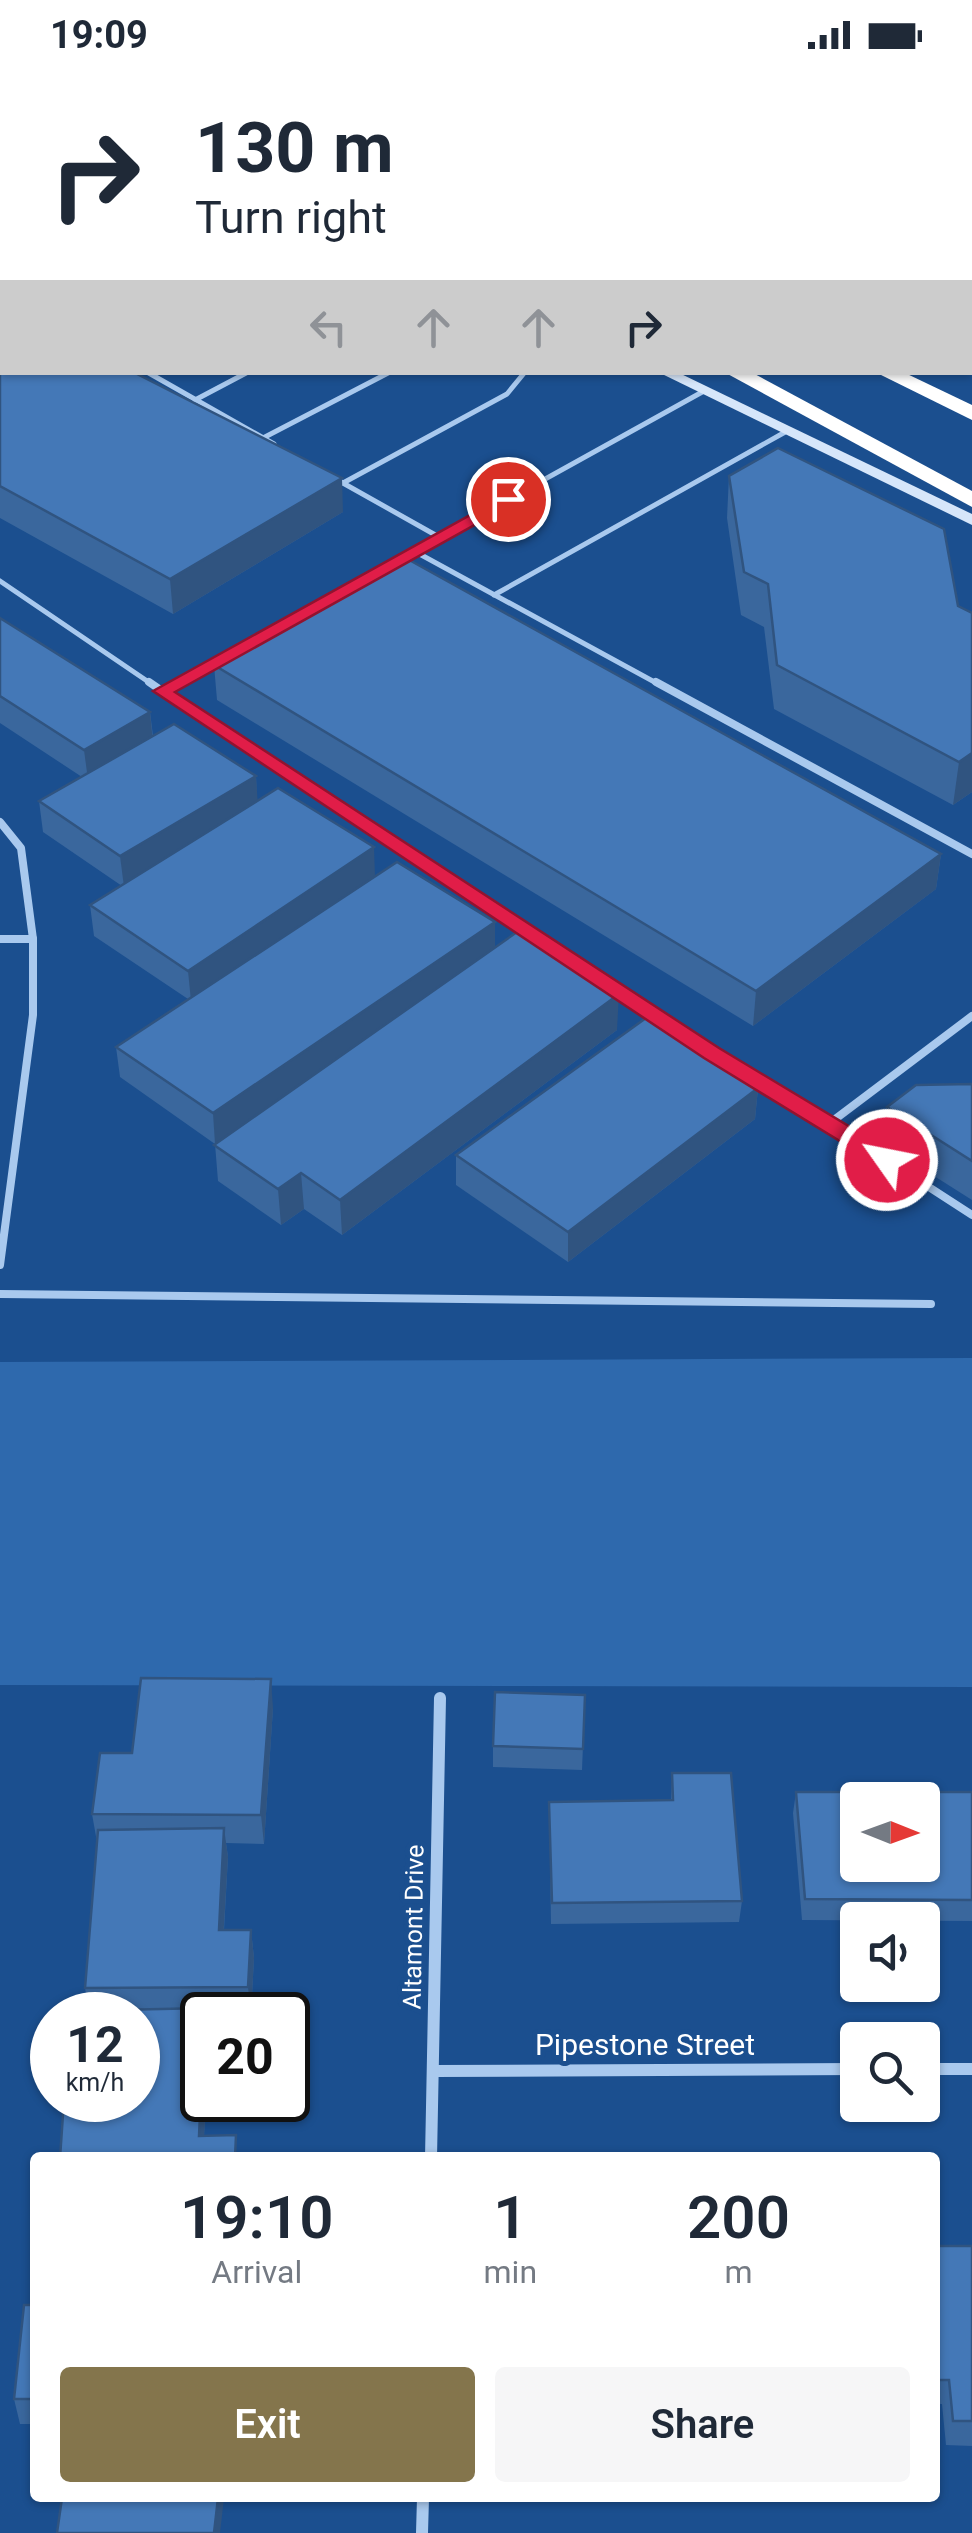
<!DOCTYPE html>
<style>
:root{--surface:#fff;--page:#f6f6f7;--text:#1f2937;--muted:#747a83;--accent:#84754c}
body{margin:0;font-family:Roboto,sans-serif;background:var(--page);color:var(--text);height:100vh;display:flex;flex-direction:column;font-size:38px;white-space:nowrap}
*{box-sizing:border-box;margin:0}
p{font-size:32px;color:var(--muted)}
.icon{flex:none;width:55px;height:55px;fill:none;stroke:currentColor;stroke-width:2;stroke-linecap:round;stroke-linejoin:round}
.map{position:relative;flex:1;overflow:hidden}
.sheet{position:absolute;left:30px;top:2082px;width:910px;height:350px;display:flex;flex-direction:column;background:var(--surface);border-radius:10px;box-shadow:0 2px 8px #0004}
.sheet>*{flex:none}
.banner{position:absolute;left:0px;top:0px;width:972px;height:305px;box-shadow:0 2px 8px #0004;background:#fff;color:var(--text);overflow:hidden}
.needle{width:65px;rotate:91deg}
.fabs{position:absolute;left:840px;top:1712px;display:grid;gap:20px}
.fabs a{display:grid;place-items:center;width:100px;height:100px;border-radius:10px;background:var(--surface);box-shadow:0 2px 8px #0004;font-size:50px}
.speed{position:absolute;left:30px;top:1922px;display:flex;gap:20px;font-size:50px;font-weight:700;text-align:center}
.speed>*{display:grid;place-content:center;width:130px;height:130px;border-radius:50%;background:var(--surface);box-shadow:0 2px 8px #0004;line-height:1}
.speed small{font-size:25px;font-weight:400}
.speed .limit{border:5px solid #111;border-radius:15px;background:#fff;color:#111}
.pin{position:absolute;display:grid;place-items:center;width:85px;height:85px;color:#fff;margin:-42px;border:5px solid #fff;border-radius:50%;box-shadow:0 2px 10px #0007}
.me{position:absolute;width:110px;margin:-55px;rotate:303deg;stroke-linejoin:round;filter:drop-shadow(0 0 8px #0008)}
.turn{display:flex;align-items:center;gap:35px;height:210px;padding:0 30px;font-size:45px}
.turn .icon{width:130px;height:130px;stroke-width:2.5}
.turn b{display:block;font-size:70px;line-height:85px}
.lanes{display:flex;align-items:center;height:95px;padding:0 30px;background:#0003;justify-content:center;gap:50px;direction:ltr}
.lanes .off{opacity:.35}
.eta{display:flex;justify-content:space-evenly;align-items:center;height:170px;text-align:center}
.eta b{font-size:60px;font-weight:600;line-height:70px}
.primary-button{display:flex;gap:20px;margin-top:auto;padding:20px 30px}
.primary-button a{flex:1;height:115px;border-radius:10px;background:var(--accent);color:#fff;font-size:40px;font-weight:600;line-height:115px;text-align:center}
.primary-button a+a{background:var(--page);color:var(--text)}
.status{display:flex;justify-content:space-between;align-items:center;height:70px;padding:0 50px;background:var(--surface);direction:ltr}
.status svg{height:28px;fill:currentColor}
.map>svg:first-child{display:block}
.green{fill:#2e69ad}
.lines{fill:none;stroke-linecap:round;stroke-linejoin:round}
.service-far1{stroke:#a9c9ee;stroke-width:5}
.service{stroke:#a9c9ee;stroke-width:8}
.minor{stroke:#a9c9ee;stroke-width:12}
.secondary{fill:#d6e6fa;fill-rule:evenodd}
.motorway{fill:#fff;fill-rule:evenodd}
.wall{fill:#3a679d}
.shaded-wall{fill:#305480}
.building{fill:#4478b7;stroke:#305480;stroke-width:2.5;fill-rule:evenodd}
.route{fill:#e11d48;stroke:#92132f;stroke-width:2.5}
.labels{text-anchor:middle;stroke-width:10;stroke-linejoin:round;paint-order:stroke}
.street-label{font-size:25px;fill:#fff;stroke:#1b4f8f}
.near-street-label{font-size:30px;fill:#fff;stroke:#1b4f8f}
</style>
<div class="status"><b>19:09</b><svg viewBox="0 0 49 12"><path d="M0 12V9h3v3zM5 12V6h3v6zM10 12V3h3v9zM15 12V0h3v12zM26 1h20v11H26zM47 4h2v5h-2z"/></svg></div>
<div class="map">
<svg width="972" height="2463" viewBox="0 0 972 2463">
<rect width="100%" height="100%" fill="#1b4f8f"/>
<path class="green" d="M972,1288v329l-972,-2v-323z"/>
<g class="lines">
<g class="service-far1">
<path d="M787,2l5,-2"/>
<path d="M147,302l127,72"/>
<path d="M195,330l53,-28"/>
<path d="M263,368l127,-66"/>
<path d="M334,408l105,59"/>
<path d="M343,413l164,-89 18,-22"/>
<path d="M414,481l246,134"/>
<path d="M397,491l307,-170"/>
<path d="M0,511l153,104"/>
<path d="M494,525l293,-164"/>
<path d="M173,615l155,-86"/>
</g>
<g class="service">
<path d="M149,612l13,9 16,-9"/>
<path d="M656,612l316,172"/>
<path d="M162,621l549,362 119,70 142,92"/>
<path d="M0,752l21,26 12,91v76l-33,250"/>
<path d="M0,869h33"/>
<path d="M830,1053l142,-107"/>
<path d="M0,1224l931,10"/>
</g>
<g class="minor">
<path d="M922,1999h50"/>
<path d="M433,2001l425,-2"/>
<path d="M431,2088l9,-460"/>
<path d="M422,2463l1,-35"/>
</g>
<g class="secondary">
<path d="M29,0h16l1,2h-15z"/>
<path d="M619,0h17l1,2h-16z"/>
<rect x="970" y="142" width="2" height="8"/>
<path d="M658,302h19l295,142v11z"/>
</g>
<g class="motorway">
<path d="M188,0h19l1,2h-19z"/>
<path d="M225,0h23l1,2h-23z"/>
<path d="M322,0h23l1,2h-23z"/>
<path d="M439,0h22l1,2h-22z"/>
<path d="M504,0h23l1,2h-23z"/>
<rect x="970" y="172" width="2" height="13"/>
<rect x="970" y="231" width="2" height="13"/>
<rect x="970" y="283" width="2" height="12"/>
<path d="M724,302h27l221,119v16z"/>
<path d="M875,302h28l69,33v15z"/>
</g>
</g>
<g class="wall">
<path d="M0,235l343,207 -170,102 -173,-96z"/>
<path d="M729,406l243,137v179l-19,13 -179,-96 -10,-82 -23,-12 -14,-97z"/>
<path d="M0,548l150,94 3,24 103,40 1,25 118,75 120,46v26l122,82 -275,205 -38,-26 -23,16 -63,-44 -3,-37 -95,-67 -4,-30 72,-48 -94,-63 -4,-31 32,-19 -79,-54 -4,-31 43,-24 -82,-54z"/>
<path d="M214,595l727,189 -5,35 -183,137 -536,-326z"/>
<path d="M972,1014v116l-90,-57 5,-36z"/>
<path d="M758,1018l-3,31 -187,143 -112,-77v-30z"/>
<path d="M585,1625l-3,75 -89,-3v-21z"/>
<path d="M273,1638l-9,136 -38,-1 2,14 -4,73h27l3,28 -3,56 -49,1v85h4l-2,36 -144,22 29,-148 -4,-22 12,-146 -5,-28 40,-61z"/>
<path d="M672,1703l70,128 -3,21 -188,2 -2,-122 122,-2z"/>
<path d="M796,1722h176v129l-170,-1 -9,-107z"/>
<path d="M935,2176h37v200l-26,-1 -4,-41h-7z"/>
<path d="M35,2235v119h-15l-6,-25z"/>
</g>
<g class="shaded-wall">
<path d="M342,408l1,34 -170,102 -3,-35z"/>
<path d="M150,642l3,30 -65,38 -4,-30z"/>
<path d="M972,683v39l-19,13 6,-43z"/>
<path d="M256,706l2,30 -134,81 -4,-31z"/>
<path d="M374,777l1,30 -184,124 -3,-30z"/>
<path d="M941,784l-5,35 -183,137 3,-35z"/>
<path d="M495,852v31l-280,191 -2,-31z"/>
<path d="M619,924l-2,36 -275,205 -2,-35z"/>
<path d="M758,1018l-3,31 -187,143v-30z"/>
<path d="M301,1103l3,36 -23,16 -3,-36z"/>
<path d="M271,1609l2,29 -9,136 -3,-29z"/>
<path d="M224,1758l4,29 -6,101 -3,-28z"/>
<path d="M251,1860l3,28 -3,56 -3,-27z"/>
<path d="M202,2002v28h4l-3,58 -4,-22z"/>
<path d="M218,2428h6l-4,35h-6z"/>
</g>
<g class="building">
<path d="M0,235l2,1v66h131l209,106 -172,101 -170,-93z"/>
<path d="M778,378l166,81 14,77 14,7v140l-13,9 -182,-97 -9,-81 -24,-12 -15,-96z"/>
<path d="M402,486l539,298 -185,137 -542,-326z"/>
<path d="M0,548l150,94 -66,38 -84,-54z"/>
<path d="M174,654l82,52 -136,80 -81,-55z"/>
<path d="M278,718l96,59 -186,124 -98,-66z"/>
<path d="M397,792l98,60 -282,191 -97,-66z"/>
<path d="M517,862l102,62 -279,206 -39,-27 -23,16 -64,-44z"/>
<path d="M646,948l112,70 -190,144 -112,-77z"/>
<path d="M972,1014v77l-85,-54 29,-22z"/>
<path d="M141,1608l130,1 -10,136 -169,-1 8,-61h32z"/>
<path d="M495,1622l90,3 -2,54 -90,-3z"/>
<path d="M672,1703h59l11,128 -190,2 -3,-101 124,-2z"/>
<path d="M796,1722h176v108l-167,-1zM858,1730h64v65h-64z"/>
<path d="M224,1758l-5,102h32l-3,57 -163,1 13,-158z"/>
<path d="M206,1938v7h-4v57l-3,64 37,-1 -1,23h-175l4,-58h74v-85h-67v-4z"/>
<path d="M935,2176h37v175h-19l-4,-41h-14z"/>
<path d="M24,2235h11v94h-21z"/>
<path d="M62,2428h156l-4,35h-157z"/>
</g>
<path class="route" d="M508,424l9,5 -3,4 -339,189 544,356 176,106 3,6 -3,5h-16l-175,-107 -551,-367z"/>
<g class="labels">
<g class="street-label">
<text transform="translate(413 1857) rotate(-89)" y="9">Altamont Drive</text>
</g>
<g class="near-street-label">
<text x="645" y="1985">Pipestone Street</text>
</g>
</g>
</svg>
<div class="fabs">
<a><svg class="needle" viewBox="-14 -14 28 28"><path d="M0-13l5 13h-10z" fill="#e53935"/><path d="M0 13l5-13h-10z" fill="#747a83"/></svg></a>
<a><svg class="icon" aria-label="sound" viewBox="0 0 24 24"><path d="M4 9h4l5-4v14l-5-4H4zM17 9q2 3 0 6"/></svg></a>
<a><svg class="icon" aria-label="search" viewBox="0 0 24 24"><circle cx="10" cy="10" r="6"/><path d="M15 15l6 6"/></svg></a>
</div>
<div class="speed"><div>12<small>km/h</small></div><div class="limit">20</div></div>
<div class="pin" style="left:508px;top:429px;background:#d93025"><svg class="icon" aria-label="arrive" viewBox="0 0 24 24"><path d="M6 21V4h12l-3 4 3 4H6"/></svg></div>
<svg class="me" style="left:887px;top:1090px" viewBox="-20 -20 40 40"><circle r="17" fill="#e11d48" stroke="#fff" stroke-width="3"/><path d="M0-11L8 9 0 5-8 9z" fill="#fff"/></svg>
<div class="banner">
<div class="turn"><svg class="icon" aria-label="right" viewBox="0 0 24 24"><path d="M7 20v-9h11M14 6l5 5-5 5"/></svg><div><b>130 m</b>Turn right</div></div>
<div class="lanes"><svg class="icon off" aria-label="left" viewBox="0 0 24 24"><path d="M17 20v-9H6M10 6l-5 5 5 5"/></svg><svg class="icon off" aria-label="ahead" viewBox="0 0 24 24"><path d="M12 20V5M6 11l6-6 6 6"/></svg><svg class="icon off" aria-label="ahead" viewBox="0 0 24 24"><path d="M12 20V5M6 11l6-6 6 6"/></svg><svg class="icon" aria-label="right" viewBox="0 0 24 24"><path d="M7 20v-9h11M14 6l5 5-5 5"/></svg></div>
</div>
<section class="sheet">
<div class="eta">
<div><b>19:10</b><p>Arrival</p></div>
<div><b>1</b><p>min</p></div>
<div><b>200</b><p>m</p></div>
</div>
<div class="primary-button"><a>Exit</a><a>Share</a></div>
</section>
</div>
